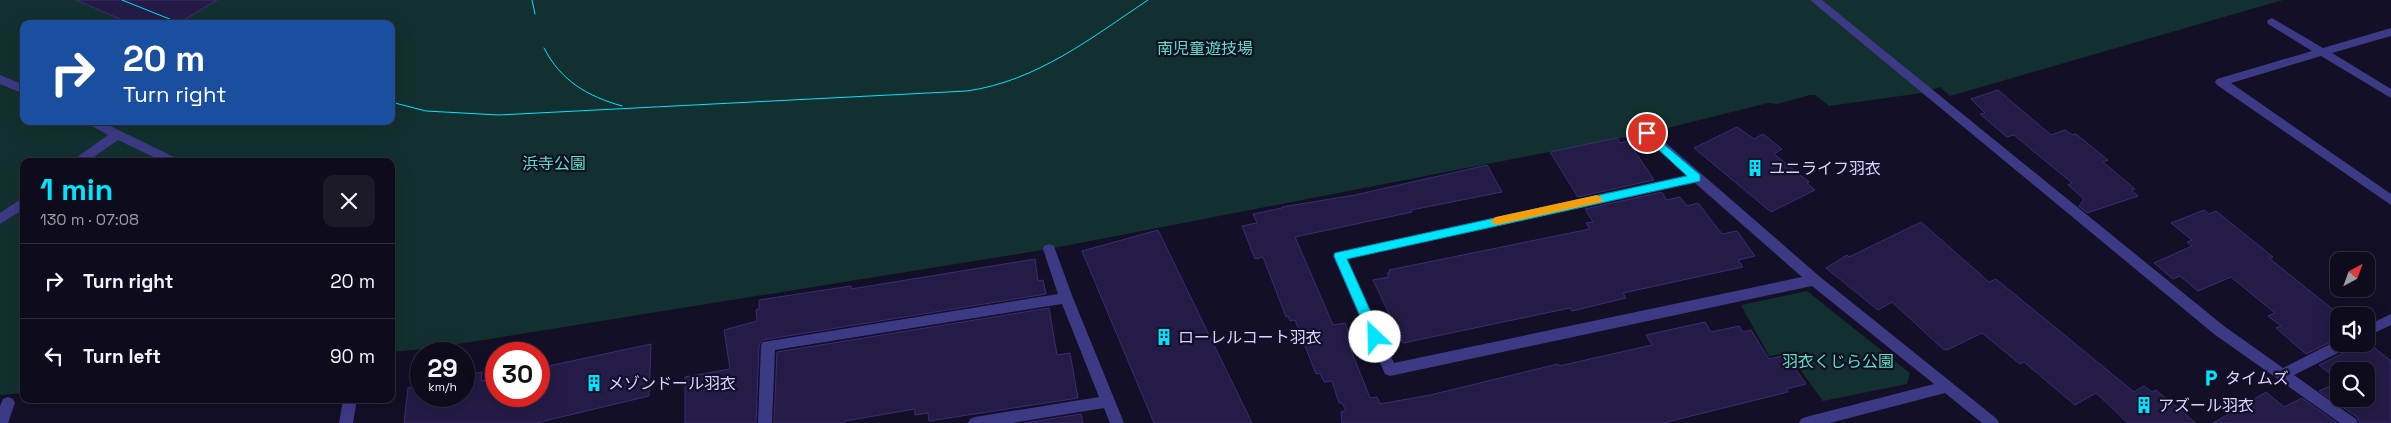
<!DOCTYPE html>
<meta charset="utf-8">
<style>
:root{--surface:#0e0b1c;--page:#1c1929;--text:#f1f3f6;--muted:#9b9ba3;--line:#2e2b3b;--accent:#00e5ff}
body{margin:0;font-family:"Space Grotesk","Noto Sans JP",sans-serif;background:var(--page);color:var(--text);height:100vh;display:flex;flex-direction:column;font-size:19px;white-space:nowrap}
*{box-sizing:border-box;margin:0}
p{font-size:16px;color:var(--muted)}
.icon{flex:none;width:28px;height:28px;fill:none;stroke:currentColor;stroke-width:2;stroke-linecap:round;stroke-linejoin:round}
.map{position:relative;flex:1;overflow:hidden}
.side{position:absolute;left:20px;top:158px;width:375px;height:245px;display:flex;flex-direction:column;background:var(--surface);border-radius:10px;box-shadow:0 5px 20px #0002,0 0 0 1px var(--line)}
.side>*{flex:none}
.hud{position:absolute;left:20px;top:20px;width:375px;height:105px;border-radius:10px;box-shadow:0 5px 20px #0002,0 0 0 1px var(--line);background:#1a4fa0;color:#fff;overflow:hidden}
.needle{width:32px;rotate:41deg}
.fabs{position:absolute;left:2330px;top:252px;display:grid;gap:10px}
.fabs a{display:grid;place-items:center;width:45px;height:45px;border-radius:10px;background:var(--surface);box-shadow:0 5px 20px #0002,0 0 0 1px var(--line);font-size:25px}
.speed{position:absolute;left:410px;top:342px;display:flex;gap:10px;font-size:25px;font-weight:700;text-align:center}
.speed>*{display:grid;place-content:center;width:65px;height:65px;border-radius:50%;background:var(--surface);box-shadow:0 5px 20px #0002,0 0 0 1px var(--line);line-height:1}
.speed small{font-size:12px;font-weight:400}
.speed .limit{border:8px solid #d22;background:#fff;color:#111}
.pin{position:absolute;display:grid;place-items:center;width:42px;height:42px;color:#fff;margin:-21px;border:2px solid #fff;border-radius:50%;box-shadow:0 1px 5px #0007}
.me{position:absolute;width:55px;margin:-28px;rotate:336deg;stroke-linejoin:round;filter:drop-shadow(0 0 4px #0008)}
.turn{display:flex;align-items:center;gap:18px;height:105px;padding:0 20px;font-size:22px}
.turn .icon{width:65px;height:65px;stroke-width:2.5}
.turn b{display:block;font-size:35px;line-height:42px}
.round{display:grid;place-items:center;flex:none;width:52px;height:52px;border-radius:10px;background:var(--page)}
.summary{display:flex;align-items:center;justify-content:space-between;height:85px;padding:0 20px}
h1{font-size:30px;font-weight:600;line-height:38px;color:var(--accent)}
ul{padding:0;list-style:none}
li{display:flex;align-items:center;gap:15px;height:75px;padding:0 20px;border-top:1px solid var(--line)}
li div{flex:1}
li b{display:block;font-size:19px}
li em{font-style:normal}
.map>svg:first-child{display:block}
.green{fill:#12302f;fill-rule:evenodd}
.building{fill:#241b47;stroke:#3b2d73}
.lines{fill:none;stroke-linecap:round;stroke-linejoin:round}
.pedestrian{fill:#3d3a85;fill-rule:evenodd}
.minor{fill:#3d3a85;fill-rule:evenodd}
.tram{stroke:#00e5ff;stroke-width:1}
.route{fill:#00e5ff;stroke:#0095a6}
.slow{fill:#f59e0b}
.labels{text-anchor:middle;stroke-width:4.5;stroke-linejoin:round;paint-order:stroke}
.park-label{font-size:16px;fill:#5fe0c0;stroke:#130f26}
.poi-label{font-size:16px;fill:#d9d4ff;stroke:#130f26;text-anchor:start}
</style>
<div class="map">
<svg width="2391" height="423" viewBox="0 0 2391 423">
<rect width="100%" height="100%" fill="#130f26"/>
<g class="green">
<path d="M0,0h2283l-333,96 -10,-9 -18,6 -93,13 -14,-11h-5l-33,9 -9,-1 -121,30 -598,116 -616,99 -42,4v-191h-367v232l-24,2zM24,24h367v97h-367z"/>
<path d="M1807,291l103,82 -3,11 -84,17 -35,-48 -19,3 -28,-51z"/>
</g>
<g class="building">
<path d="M76,0h141l-40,24h-45z"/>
<path d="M1998,90l53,45 14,-5 7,5 4,-1 32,26 -5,2 32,27 -4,1 7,6 -51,17 -8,-7 5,-7 -16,-14 4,-2 -58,-48 -7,2 -27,-23 5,-1 -14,-14z"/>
<path d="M1737,127l17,12 9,-5 19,15 -8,5 35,28 -2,1 8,7 -44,22 -77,-64z"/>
<path d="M1617,138l3,5 8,-2 26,39 -76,17 -28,-45z"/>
<path d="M1487,165l15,27 -91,18 1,2 -117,25 38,88 12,-2 8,21 -4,1 21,53 7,-1 3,7 50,-9 128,-31 1,2 93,-21 -6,-10 59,-13 6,10 28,-6 4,6 8,-2 18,29 17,-4 20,29 -20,5 2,3 -125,31h-321l-1,-11 5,-1 -4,-8h-3l-7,-22 -8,1 -4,-9 -4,1 -21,-54 -5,1 -2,-5 -2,1 -23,-60 -8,2 -13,-33 15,-3 -4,-9 29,-6v-1l73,-12z"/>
<path d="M1662,192l4,8 14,-3 7,9 11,-3 24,31 15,-3 18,25 -17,4 5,7 -120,26 3,5 -54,13 -2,-3 -167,35 -30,-63 16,-3 -2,-4h3l-1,-3 201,-41 -4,-6 7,-1 -8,-13z"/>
<path d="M2204,210l5,4 7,-3 57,46 -4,1 72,58h-6l4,3v19l-33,16 -30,-26 5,-2 -13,-10 7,-3 -44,-36 -33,14 -18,-15 -7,3 -19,-16 38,-17 -5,-4 5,-2 -21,-17z"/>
<path d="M1921,222l68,60 7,-3 138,113 10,-6 8,6 4,-2 40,33h-68l-32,-30 -21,12 -51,-43 -4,2 -38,-31 -35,17 -4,-1 -51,-47 -14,8 -52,-42 21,-13 2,2z"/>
<path d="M1158,230l94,193h-98l-72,-172z"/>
<path d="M1035,259l3,22 5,-1 3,14 -283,46 -4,6 -3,77h-71v-46l45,-8 -6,-39 33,-9 -1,-11 3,-1v-9l92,-14v3z"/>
<path d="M1049,308l8,47 13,-2 8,45 -149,23 -1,-8 -13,2v-6l-70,12v2h-71l3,-71z"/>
<path d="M2366,341l25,20v62h-31l-3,-6 -38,-26 20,-9v17h27v-28h-27v10l-20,-16 30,-15 3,-6h14z"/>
<path d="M651,344l-2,52 -113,27h-132l4,-35 13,-3v11h43v-20l18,-4 -1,9 15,-4v19h43v-28z"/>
<path d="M2266,392l18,15 18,-9 35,25h-124z"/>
<path d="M1081,414l2,9h-59z"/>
</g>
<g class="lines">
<g class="pedestrian">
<path d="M0,75l24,10v9l-24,-10z"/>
<path d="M83,121h17l76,37 2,3h-16l-44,-21 -30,21h-14l2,-3 32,-23z"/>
<path d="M24,197v12l-24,15v-11z"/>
</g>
<g class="minor">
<path d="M1810,0h12l402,326 59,42 55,-28 1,4h11l-2,4 -54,27 62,44 2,4h-18l-126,-89z"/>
<path d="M2272,18l51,30 68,-20v8l-59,17 59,36v9l-70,-42 -90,27 160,111v11l-174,-120 -2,-3 2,-3 95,-28 -44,-27 -1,-2 1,-2z"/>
<path d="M1647,129l4,1 168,146 178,143 2,4h-17l-37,-30 -115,30h-31l2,-4 5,-2 128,-33 -122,-98 -422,90 -5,-2 -52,-118 1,-3 353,-78 -44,-39 -2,-3zM1695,183l107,94 -408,86 -47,-104z"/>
<path d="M1049,244l5,2 1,3 18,49 51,125h-14l-6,-15 -92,15h-44l2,-4 5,-2 124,-20 -37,-93 -287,46 -3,73h-14l3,-77 2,-4 295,-48 -15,-45 1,-3z"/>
<path d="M2391,314v11l-25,12v-11z"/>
<path d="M8,397l5,2 2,4 -7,20h-8v-17l3,-7z"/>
<path d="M343,399h14l-4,24h-14z"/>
</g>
<g class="tram">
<path d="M122,0l60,24"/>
<path d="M532,0l3,14"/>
<path d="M544,48c17,33 43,48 78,58"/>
<path d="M391,102l35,9 73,4 468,-24c70,-10 124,-53 181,-91"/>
</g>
</g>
<path class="route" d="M1647,130l53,45v6l-353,78 35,78 -7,5 -4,-1 -37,-85 1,-3 352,-77 -43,-40v-5z"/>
<path class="slow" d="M1597,195l6,4 -2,3 -105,23 -6,-4 6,-4z"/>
<defs>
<g id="building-bare" transform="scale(1.35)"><path d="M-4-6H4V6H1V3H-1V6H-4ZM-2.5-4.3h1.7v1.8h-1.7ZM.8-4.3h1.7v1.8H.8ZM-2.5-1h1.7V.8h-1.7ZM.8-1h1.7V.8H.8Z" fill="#00e5ff" stroke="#130f26" stroke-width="2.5" paint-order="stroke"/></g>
<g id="parking-bare" transform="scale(1.35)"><path d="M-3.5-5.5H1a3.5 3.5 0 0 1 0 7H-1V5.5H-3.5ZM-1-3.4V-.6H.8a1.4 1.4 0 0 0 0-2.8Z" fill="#00e5ff" stroke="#130f26" stroke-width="2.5" paint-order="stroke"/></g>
</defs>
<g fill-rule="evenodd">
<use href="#building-bare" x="1755" y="168"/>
<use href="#building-bare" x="1164" y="337"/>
<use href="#parking-bare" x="2211" y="378"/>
<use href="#building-bare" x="594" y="383"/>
<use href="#building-bare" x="2144" y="405"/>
</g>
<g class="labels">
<g class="park-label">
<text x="1205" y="54">南児童遊技場</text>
<text x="554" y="169">浜寺公園</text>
<text x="1838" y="367">羽衣くじら公園</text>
</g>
<g class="poi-label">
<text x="1769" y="174">ユニライフ羽衣</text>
<text x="1178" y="343">ローレルコート羽衣</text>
<text x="2225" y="384">タイムズ</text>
<text x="608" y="389">メゾンドール羽衣</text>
<text x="2158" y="411">アズール羽衣</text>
</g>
</g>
</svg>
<div class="fabs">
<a><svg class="needle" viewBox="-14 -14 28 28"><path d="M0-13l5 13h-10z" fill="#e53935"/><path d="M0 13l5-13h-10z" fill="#9b9ba3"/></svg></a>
<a><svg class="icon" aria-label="sound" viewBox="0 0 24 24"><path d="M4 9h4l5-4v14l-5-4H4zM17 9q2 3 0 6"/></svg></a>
<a><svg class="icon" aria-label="search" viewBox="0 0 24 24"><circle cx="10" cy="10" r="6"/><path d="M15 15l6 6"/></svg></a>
</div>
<div class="speed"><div>29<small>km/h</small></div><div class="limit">30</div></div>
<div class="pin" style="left:1647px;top:133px;background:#d93025"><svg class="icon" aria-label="arrive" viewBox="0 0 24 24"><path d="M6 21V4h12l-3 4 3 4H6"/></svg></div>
<svg class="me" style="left:1375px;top:337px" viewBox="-20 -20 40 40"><circle r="19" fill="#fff"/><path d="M0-13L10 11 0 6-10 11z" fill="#00e5ff"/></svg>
<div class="hud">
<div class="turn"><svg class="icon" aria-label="right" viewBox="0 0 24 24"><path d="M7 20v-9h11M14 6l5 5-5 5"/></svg><div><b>20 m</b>Turn right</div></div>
</div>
<section class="side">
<div class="summary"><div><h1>1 min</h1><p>130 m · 07:08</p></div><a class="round"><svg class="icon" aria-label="close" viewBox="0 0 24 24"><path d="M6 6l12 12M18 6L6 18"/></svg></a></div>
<ul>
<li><svg class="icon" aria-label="right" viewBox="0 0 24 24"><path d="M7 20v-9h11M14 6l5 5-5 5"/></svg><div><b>Turn right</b></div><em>20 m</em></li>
<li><svg class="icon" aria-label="left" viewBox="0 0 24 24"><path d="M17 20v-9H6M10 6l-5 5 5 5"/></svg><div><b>Turn left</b></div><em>90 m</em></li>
</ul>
</section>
</div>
